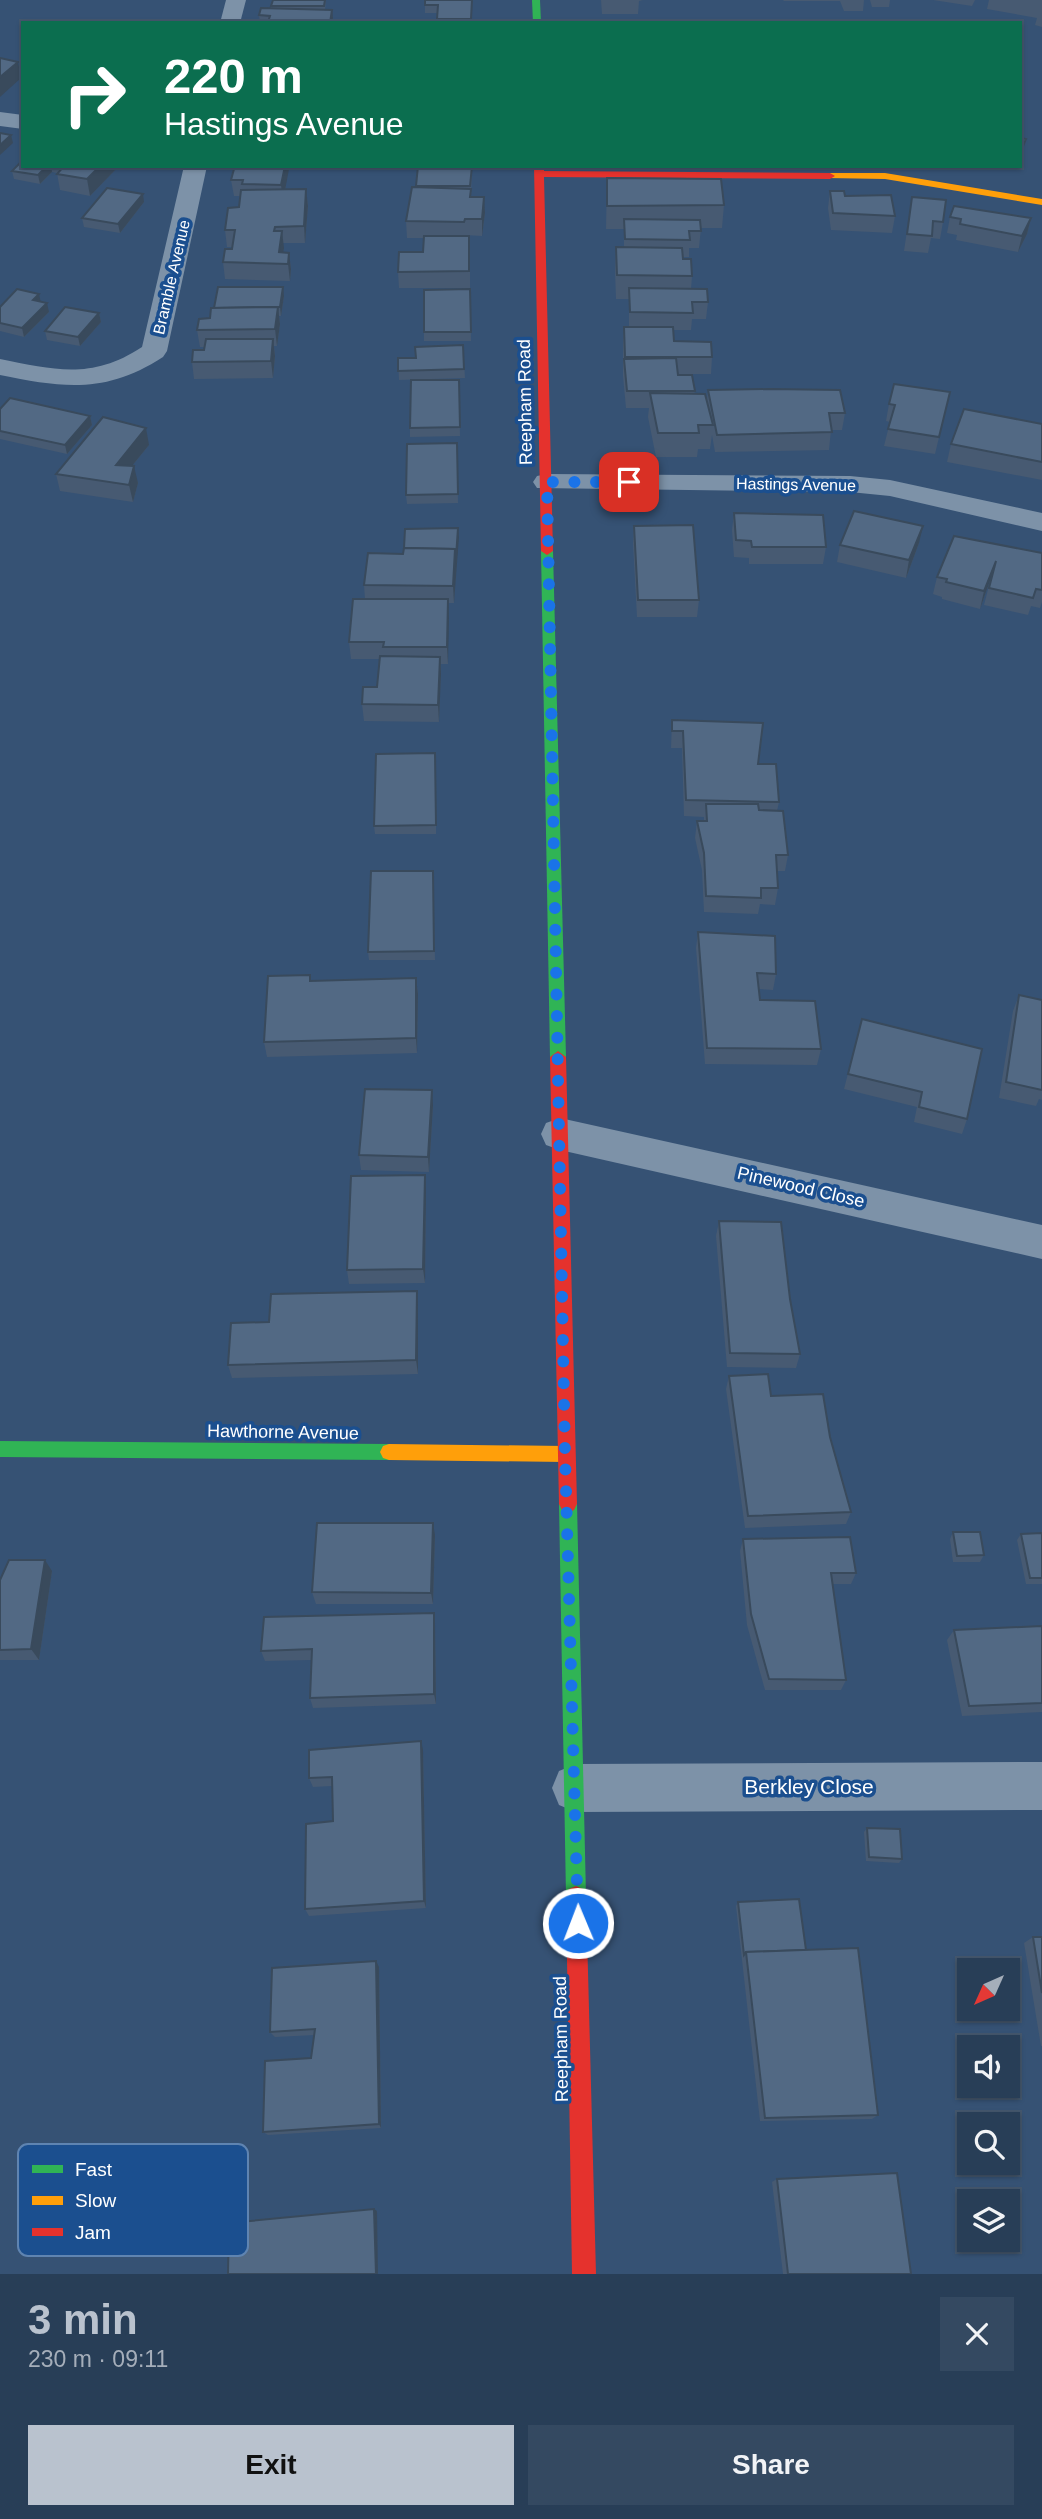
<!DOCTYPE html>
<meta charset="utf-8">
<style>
:root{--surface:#283e57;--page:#344961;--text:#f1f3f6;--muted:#a5aeba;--line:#44576d;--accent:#b9c2ce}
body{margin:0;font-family:Arial,sans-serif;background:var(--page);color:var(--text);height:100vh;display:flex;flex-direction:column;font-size:26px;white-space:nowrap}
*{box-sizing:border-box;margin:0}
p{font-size:23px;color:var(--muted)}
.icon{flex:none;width:38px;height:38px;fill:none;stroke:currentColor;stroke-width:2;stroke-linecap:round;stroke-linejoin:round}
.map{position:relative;height:2274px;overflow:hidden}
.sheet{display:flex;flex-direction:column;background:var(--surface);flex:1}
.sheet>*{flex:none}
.hud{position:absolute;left:21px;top:21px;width:1001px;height:147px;border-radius:0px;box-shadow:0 2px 5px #0004,0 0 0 2px var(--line);background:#0b6e4f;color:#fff;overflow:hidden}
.needle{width:46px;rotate:225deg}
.buttons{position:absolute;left:957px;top:1958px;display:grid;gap:14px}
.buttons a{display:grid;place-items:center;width:63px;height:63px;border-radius:0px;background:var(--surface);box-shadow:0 2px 5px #0004,0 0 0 2px var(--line);font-size:35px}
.pin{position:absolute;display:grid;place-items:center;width:60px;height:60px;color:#fff;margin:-30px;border-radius:14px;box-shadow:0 4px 10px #0006}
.me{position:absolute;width:77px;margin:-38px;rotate:359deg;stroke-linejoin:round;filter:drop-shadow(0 0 5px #0008)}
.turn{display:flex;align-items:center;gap:24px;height:147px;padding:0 28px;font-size:32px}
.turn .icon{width:91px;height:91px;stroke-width:2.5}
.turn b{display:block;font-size:49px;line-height:60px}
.round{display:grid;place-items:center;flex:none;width:74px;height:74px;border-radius:0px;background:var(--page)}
.head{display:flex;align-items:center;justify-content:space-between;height:119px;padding:0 28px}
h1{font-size:42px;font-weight:700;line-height:52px;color:var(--accent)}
.primary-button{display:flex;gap:14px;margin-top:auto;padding:14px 28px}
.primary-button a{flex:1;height:80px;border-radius:0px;background:var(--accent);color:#111;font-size:28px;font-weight:700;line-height:80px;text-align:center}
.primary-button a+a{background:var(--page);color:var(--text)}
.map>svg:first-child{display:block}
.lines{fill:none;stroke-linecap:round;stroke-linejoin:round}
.street{fill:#7d92a8;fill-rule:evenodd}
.fast{fill:#30b455;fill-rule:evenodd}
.slow{fill:#ff9f0a;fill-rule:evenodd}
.jam{fill:#e5322d;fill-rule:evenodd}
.wall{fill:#475a72}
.shaded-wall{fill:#394a5c}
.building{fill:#526984;stroke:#394a5c;stroke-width:2}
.route{stroke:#1a73e8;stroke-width:12;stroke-dasharray:0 21.6}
.labels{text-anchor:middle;stroke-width:7;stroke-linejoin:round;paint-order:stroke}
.far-street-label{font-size:16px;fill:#fff;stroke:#1b4f8f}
.street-label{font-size:18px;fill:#fff;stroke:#1b4f8f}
.near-street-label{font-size:21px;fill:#fff;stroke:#1b4f8f}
.key{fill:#1b4f8f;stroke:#5f84b1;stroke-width:2}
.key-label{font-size:19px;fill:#fff}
</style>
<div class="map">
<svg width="1042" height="2274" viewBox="0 0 1042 2274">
<rect width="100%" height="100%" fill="#365274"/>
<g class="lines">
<g class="street">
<path d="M226,0h20l-6,23h-20z"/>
<path d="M0,112l23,3v14l-23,-3z"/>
<path d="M184,166h23l-40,185 -4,6c-57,37 -99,31 -163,18v-16c55,11 92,21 142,-12z"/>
<path d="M547,474l303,2 40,4 152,33v18l-152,-35 -40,-4 -313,-4 -4,-6 4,-6z"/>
<path d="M560,1118l482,107v34l-482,-109 -14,-5 -5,-11 5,-11z"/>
<path d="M1042,1762v48l-466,2 -17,-7 -7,-17 7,-17 17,-7z"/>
</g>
<g class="fast">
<path d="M532,0h8l1,23h-8z"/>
<path d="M547,547l6,4 13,506 -8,6 -8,-6 -9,-506z"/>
<path d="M0,1441l389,3 6,2 3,6 -3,6 -6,2 -389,-3z"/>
<path d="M568,1495l6,3 3,6 9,392 -3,7 -7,3 -7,-3 -3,-7 -7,-392 3,-6z"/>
</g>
<g class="slow">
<path d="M830,173h55l157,26v6l-157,-26 -58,-1 -2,-2z"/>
<path d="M389,1444l176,2 6,2 3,6 -3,6 -6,2 -176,-2 -6,-2 -3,-6 3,-6z"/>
</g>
<g class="jam">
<path d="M534,166h10v5l286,2 5,3 -5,3 -286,-2 9,374 -6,4 -6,-4z"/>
<path d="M558,1051l8,6 11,447 -3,6 -6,3 -6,-3 -3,-6 -9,-447z"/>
<path d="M576,1886l7,3 3,7 10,378h-24l-6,-378 3,-7z"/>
</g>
</g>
<g class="wall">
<path d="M326,0l-1,10 8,8 -1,5h-72l-1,-8 12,-7v-2z"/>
<path d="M472,0v23h-35l1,-10h-13v-8z"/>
<path d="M601,0h42l-4,1 -1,13h-36z"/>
<path d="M783,0h81l-1,11h-19l-4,-10h-56z"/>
<path d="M870,0h40h-20l-1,7h-17z"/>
<path d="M933,0h42l-3,6z"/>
<path d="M989,0h53v27l-7,-2 2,-7 -50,-9z"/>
<path d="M23,83v16l-3,-13z"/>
<path d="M23,166h96l-29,30 -30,-6 -3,-17 -5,-1 -12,12 -26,-5 -2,-8z"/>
<path d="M242,166h46l-3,24 21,-1 2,17 -3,37h-22v10h6l2,16 -1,12 -65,-2 -2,-17 9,-13v-2h-5l-2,-17 14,-23 2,-11h-7l-3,-16 10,-11z"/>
<path d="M418,166h54l-1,31 14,16 -3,23 -17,-1 5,18v35h-71l-1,-16 25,-20 1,-14h-17l-1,-17 10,-34z"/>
<path d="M607,178l117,27 -2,23h-21l-2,20h-10v9h-6l9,19 -1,13 17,13 -2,17h-14l-1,11h-18l1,11 38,16 -1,17h-33l17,17 -1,3 13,6 1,-10 137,23 -3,17h-11l-2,20 -114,2 -3,-17 -2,14h-12l-1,8h-41l-8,-40 1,-9h-23l-3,-32v-32l1,-17h5v-28h-13l-1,-28 1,-24h8v-18h-18z"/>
<path d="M830,191l65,25 -3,17 -61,-3 -3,-22z"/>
<path d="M912,197l31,25 -3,17 -9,-1 -3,15 -24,-2z"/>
<path d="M144,202l-24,31 -36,-6 -2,-9z"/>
<path d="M950,217l81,1 -4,16 -9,18 -62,-12 1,-5 -10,-2z"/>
<path d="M470,289l1,52h-47v-9z"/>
<path d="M284,296l-3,20h-2l1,8 -3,22h-3l1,10 -2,22 -79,1 -2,-17 12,-12 1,-3h-5l-3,-17 13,-12z"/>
<path d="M41,302l8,10 -25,25 -24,-6v-24z"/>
<path d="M99,313l2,9 -21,24 -33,-6 -2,-9z"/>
<path d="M463,345l2,33 -66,2 -1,-22h18z"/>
<path d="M459,380l1,56 -50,1v-9z"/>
<path d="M950,392l-15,62 -51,-8 6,-24 -4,-1 3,-17z"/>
<path d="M0,409l90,7 2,9 -25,29 -67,-15z"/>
<path d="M1042,424v56l-95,-18 4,-18z"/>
<path d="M457,443l1,60 -51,1 -1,-9z"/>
<path d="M149,445l-17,21 6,17 -5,19 -73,-11 -4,-17z"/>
<path d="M734,513l92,34 -3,17h-74v-6l-15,-1 -2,-27z"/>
<path d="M634,526l65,74 -2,17h-60l-4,-74z"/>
<path d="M458,528l-4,75h-6v61h-7l-2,58 -75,-1 -2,-17 15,-17 2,-28h-28l-2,-17 16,-43 -1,-14 39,-31z"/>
<path d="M919,543l-13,35 -69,-16 3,-17z"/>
<path d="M1042,553v49l-2,6 -9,-2 -3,9 -44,-10 7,-27 -11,31 -38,-10v-2l-9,-3 4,-17z"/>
<path d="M672,720l86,44 21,38 -2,9 11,44 -3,16h-8l1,17 -3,17 -15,-1 -2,10 -54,-2 -2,-42 -7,-32 2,-17h7v-4l-20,-1 -2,-68h-11z"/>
<path d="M436,762v72h-61l-1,-8z"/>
<path d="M433,871l2,89h-66l-1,-8z"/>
<path d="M698,932l78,42 -3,16 -14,-1 1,11 61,49 -4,16 -112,-1 -9,-116z"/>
<path d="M416,978l2,16 -1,59 -150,4 -3,-15 47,-61z"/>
<path d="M1019,995l23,5v100l-3,-1 -3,7 -37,-8 14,-87z"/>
<path d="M862,1019l105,100 -5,15 -48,-12 3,-15 -73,-18z"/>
<path d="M433,1106l-4,66 -68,-2 -2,-15z"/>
<path d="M425,1175l1,15 -1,93 -76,1 -2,-14z"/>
<path d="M719,1221l71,78 10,55 -4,14 -69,-1 -11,-131z"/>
<path d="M417,1291l1,14v69l-186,4 -4,-13 41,-43z"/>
<path d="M729,1376l42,20 59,41 21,75 -5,12 -101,4 -19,-139z"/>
<path d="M953,1532l31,23 -4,7h-27l-3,-23z"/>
<path d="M1042,1533v51h-16l-9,-44 4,-6z"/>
<path d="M435,1535l-2,69h-117l-4,-12z"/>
<path d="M743,1539l113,34 -5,11h-18l13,96 -5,10h-76l-18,-65 -7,-74z"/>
<path d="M52,1571l-13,89h-39v-80z"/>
<path d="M435,1623l1,81 -123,4 -3,-10 1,-38 -46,1 -4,-10z"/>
<path d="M1042,1626v86l-80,4 -15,-76 7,-10z"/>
<path d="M423,1750l3,158 -117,8 -4,-7 28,-88 -1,-35 -19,1 -4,-9z"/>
<path d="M867,1828l35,31 -3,4 -33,-2 -2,-29z"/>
<path d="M738,1902l68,48 72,165 -6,4 -112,2 -24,-215z"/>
<path d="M1033,1937h9v109h-1l-17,-103z"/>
<path d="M379,1967l2,161 -113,7 -5,-3 48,-74 4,-23 -40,2 -5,-5z"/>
<path d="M777,2179l134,95h-128l-11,-92z"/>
</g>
<g class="shaded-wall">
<path d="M332,10l1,8 -1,5h-2z"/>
<path d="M18,62l3,16 -21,19v-20z"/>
<path d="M11,135l2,8 -13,12v-10z"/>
<path d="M47,166h4l1,6 -12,12 -2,-9z"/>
<path d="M100,166h19l-29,30 -3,-17z"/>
<path d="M285,166h3l1,3 -6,32 -2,-16z"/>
<path d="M306,189l2,17 -3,37 -1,-17z"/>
<path d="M143,194l1,8 -24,31 -2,-9z"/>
<path d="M484,197l1,16 -3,23v-17z"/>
<path d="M1031,218l-4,16 -9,18 4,-16z"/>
<path d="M282,231l2,17 -3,16 -2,-12z"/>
<path d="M289,253l2,16 -1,12 -2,-17z"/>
<path d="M283,287l1,9 -3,20 -1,-9z"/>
<path d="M39,294l2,9 -8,-3z"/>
<path d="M47,303l2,9 -25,25 -2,-9z"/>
<path d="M278,307l2,17 -3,22 -2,-17z"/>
<path d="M99,313l2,9 -21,24 -2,-9z"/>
<path d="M273,339l2,17 -2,22 -2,-17z"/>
<path d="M90,416l2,9 -25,29 -2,-9z"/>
<path d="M146,428l3,17 -30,37 -3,-17z"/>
<path d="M134,466l4,17 -5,19 -4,-17z"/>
<path d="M923,526l-4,17 -13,35 3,-18z"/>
<path d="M458,528l1,9 -5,66 -1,-17 2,-37z"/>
<path d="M996,561l-5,17 -11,31 4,-18z"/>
<path d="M448,599l1,18 -1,47 -1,-17z"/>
<path d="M440,657l1,17 -2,48 -1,-17z"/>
<path d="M416,978l2,16 -1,59 -1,-15z"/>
<path d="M432,1090l1,16 -4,66 -1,-15z"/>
<path d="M425,1175l1,15 -1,93 -2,-14z"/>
<path d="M417,1291l1,14v69l-2,-14z"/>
<path d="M433,1523l2,12 -2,69 -2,-11z"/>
<path d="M45,1560l7,11 -13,89 -8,-11z"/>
<path d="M434,1613l1,10 1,81 -2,-10z"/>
<path d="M421,1741l2,9 3,158 -2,-7z"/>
<path d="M376,1961l3,6 2,161 -2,-4z"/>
<path d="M374,2209l3,2 1,63h-2z"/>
</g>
<g class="building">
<path d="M273,0h52l-1,6h-53z"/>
<path d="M425,0h47l-1,19h-34l1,-14h-13z"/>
<path d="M261,8l71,2 -2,13 -62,-1 2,-6 -11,-1z"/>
<rect x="603" y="20" width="52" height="3"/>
<path d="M0,58l18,4 -18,15z"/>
<path d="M0,133l11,2 -11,10z"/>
<path d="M1020,138l6,1 -6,14z"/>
<path d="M23,160v6h24l-9,9 -26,-4z"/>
<path d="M64,166h36l-13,13 -30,-5z"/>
<path d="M242,166h43l-4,19 -39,-1 1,-4h-12l3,-11h7z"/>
<path d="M418,166h54l-2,20h-54z"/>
<path d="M607,178l114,1 3,26 -117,1z"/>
<path d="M412,187l59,2 -1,8h14l-2,22h-17l-1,3 -58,-1z"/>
<path d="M107,188l36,6 -25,30 -36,-6z"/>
<path d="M306,189l-2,37 -29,1 -1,4h8l-3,21 10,1 -1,11 -65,-2 2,-13h7l3,-19h-10l3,-22 11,-1 2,-17z"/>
<path d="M830,191h14l1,5 46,-1 4,21 -62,-3z"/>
<path d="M912,197l34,3 -3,22 -10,-1 -1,15 -25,-2z"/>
<path d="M954,206l77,12 -9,18 -62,-12 1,-5 -11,-2z"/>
<path d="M624,219l76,1 1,11h-12l1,9 -65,-1z"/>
<path d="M424,236h45v35l-71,1 1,-20h24z"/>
<path d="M616,247l66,1 1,11h8l1,17 -75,-1z"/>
<path d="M218,287h65l-3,20 -66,1z"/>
<path d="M629,288l78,1 1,13h-16l1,11 -63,-1z"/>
<path d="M17,289l22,5 -6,6 14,3 -25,25 -22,-5v-16z"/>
<path d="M470,289l1,43h-47v-42z"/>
<path d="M65,307l34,6 -21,24 -33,-6z"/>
<path d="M278,307l-3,22 -78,1 2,-11 11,-1 1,-10z"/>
<path d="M624,327h49l1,14 37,1 1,15h-87z"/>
<path d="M206,339h67l-2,22 -79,1 1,-12h11z"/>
<path d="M463,345l1,24 -66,2v-13h18l-1,-11z"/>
<path d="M676,358l2,17h14l3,16h-68l-3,-32z"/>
<path d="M411,380h48l1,47 -50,1z"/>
<path d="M894,384l56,8 -11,45 -51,-8 7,-24 -6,-1z"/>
<path d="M770,389l70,1 5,23h-16l3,19 -115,3 -9,-45z"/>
<path d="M650,393l55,1 8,31h-15l1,8h-41z"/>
<path d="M10,398l80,18 -25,29 -65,-14v-22z"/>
<path d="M964,409l78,15v38l-91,-18z"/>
<path d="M103,417l43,11 -30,37 18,1 -5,19 -73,-11z"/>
<path d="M457,443l1,51 -52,1 1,-51z"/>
<path d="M854,511l69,15 -14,34 -69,-15z"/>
<path d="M734,513l89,2 3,32h-74l-1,-6 -15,-1z"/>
<path d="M693,525l6,75h-61l-4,-74z"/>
<path d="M458,528l-2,29 -1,-8 -51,-1 1,-19z"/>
<path d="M954,536l88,17v37l-6,-1 -3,9 -44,-10 7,-27 -12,30 -38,-9 1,-3 -10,-2z"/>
<path d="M404,548l51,1 -2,37 -89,-1 4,-32 35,1z"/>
<path d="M353,599h95l-1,48h-64l1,-5h-35z"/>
<path d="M380,656l60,1 -2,48 -76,-1 1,-17h14z"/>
<path d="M672,720l91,3 -5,41h18l3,38 -93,-2 -3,-69h-11z"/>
<path d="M435,753l1,72 -62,1 2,-72z"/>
<path d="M706,804h52l1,6 24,1 5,44h-12l2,33h-17v10l-55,-2 -2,-43 -7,-32h10z"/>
<path d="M371,871h62l1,80 -66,1z"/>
<path d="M698,932l77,4 1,38 -19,-1 3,27 55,1 6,48 -114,-1z"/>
<path d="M310,975v6l106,-3v60l-152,4 4,-66z"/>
<path d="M1019,995l23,5v90l-36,-8z"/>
<path d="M862,1019l120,30 -15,70 -48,-12 3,-15 -74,-18z"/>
<path d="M365,1089l67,1 -4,67 -69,-2z"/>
<path d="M425,1175l-2,94 -76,1 4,-94z"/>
<path d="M719,1221l62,1 9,77 10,55 -70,-1z"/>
<path d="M417,1291l-1,69 -188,5 3,-42 38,-1 2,-28z"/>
<path d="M768,1374l3,22 52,-2 7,43 21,75 -103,4 -19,-140z"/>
<path d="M317,1523h116l-2,70 -119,-1z"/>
<path d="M953,1532h27l4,23 -27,1z"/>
<path d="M1042,1533v45h-12l-9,-44z"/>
<path d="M850,1537l6,36h-25l15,107 -77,-1 -18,-65 -8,-75z"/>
<path d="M9,1560h36l-14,89 -31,1v-70z"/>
<path d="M434,1613v81l-124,4 2,-49 -51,2 3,-34z"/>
<path d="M1042,1626v77l-73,3 -15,-76z"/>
<path d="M421,1741l3,160 -119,8 1,-85 27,-3 -1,-44 -23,1v-28z"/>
<path d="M867,1828l33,1 2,30 -33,-2z"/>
<path d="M799,1899l7,51 -60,2 -2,3 -6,-53z"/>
<path d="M1033,1937h9v56z"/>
<path d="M858,1948l20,167 -113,3 -19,-166z"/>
<path d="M376,1961l3,163 -116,8 2,-71 46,-3 4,-29 -45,3 2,-64z"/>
<path d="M897,2173l14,101h-123l-11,-95z"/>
<path d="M374,2209l2,65h-148l1,-51z"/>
</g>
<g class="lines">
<path class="route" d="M578,1923l-13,-469 -18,-972h82"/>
</g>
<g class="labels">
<g class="far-street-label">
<text transform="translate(171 277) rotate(-77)" y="6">Bramble Avenue</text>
<text transform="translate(796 484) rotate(1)" y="6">Hastings Avenue</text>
</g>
<g class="street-label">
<text transform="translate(525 402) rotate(-91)" y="6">Reepham Road</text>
<text transform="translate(801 1187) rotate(13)" y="6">Pinewood Close</text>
<text transform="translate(283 1432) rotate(1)" y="6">Hawthorne Avenue</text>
<text transform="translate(561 2039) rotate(-91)" y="6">Reepham Road</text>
</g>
<g class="near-street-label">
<text x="809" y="1794">Berkley Close</text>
</g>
</g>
<rect x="18" y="2144" width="230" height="112" rx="10" class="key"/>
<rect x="32" y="2165" width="31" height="8" fill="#30b455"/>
<rect x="32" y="2196" width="31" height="9" fill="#ff9f0a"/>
<rect x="32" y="2228" width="31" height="8" fill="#e5322d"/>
<g class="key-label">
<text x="75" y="2176">Fast</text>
<text x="75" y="2207">Slow</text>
<text x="75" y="2239">Jam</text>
</g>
</svg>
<div class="buttons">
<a><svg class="needle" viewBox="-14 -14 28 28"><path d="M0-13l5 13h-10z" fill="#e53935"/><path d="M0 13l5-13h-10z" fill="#a5aeba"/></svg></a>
<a><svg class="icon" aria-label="sound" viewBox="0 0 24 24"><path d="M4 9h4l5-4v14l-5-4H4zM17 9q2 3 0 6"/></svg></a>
<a><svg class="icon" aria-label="search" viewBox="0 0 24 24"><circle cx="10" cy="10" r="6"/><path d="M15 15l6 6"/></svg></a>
<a><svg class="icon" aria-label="layers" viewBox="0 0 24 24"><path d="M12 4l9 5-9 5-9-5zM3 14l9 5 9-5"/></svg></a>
</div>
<div class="pin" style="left:629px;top:482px;background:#d93025"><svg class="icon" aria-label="arrive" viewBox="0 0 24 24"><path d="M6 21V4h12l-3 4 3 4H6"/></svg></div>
<svg class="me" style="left:578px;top:1923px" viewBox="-20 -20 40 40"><circle r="17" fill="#1a73e8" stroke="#fff" stroke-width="3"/><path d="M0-11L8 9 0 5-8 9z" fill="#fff"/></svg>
<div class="hud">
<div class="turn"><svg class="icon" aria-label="right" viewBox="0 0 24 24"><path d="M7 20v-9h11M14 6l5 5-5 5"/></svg><div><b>220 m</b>Hastings Avenue</div></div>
</div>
</div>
<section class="sheet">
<div class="head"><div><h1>3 min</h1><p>230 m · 09:11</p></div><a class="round"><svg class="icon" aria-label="close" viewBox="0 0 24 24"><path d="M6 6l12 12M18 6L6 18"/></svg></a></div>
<div class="primary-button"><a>Exit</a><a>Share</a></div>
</section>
